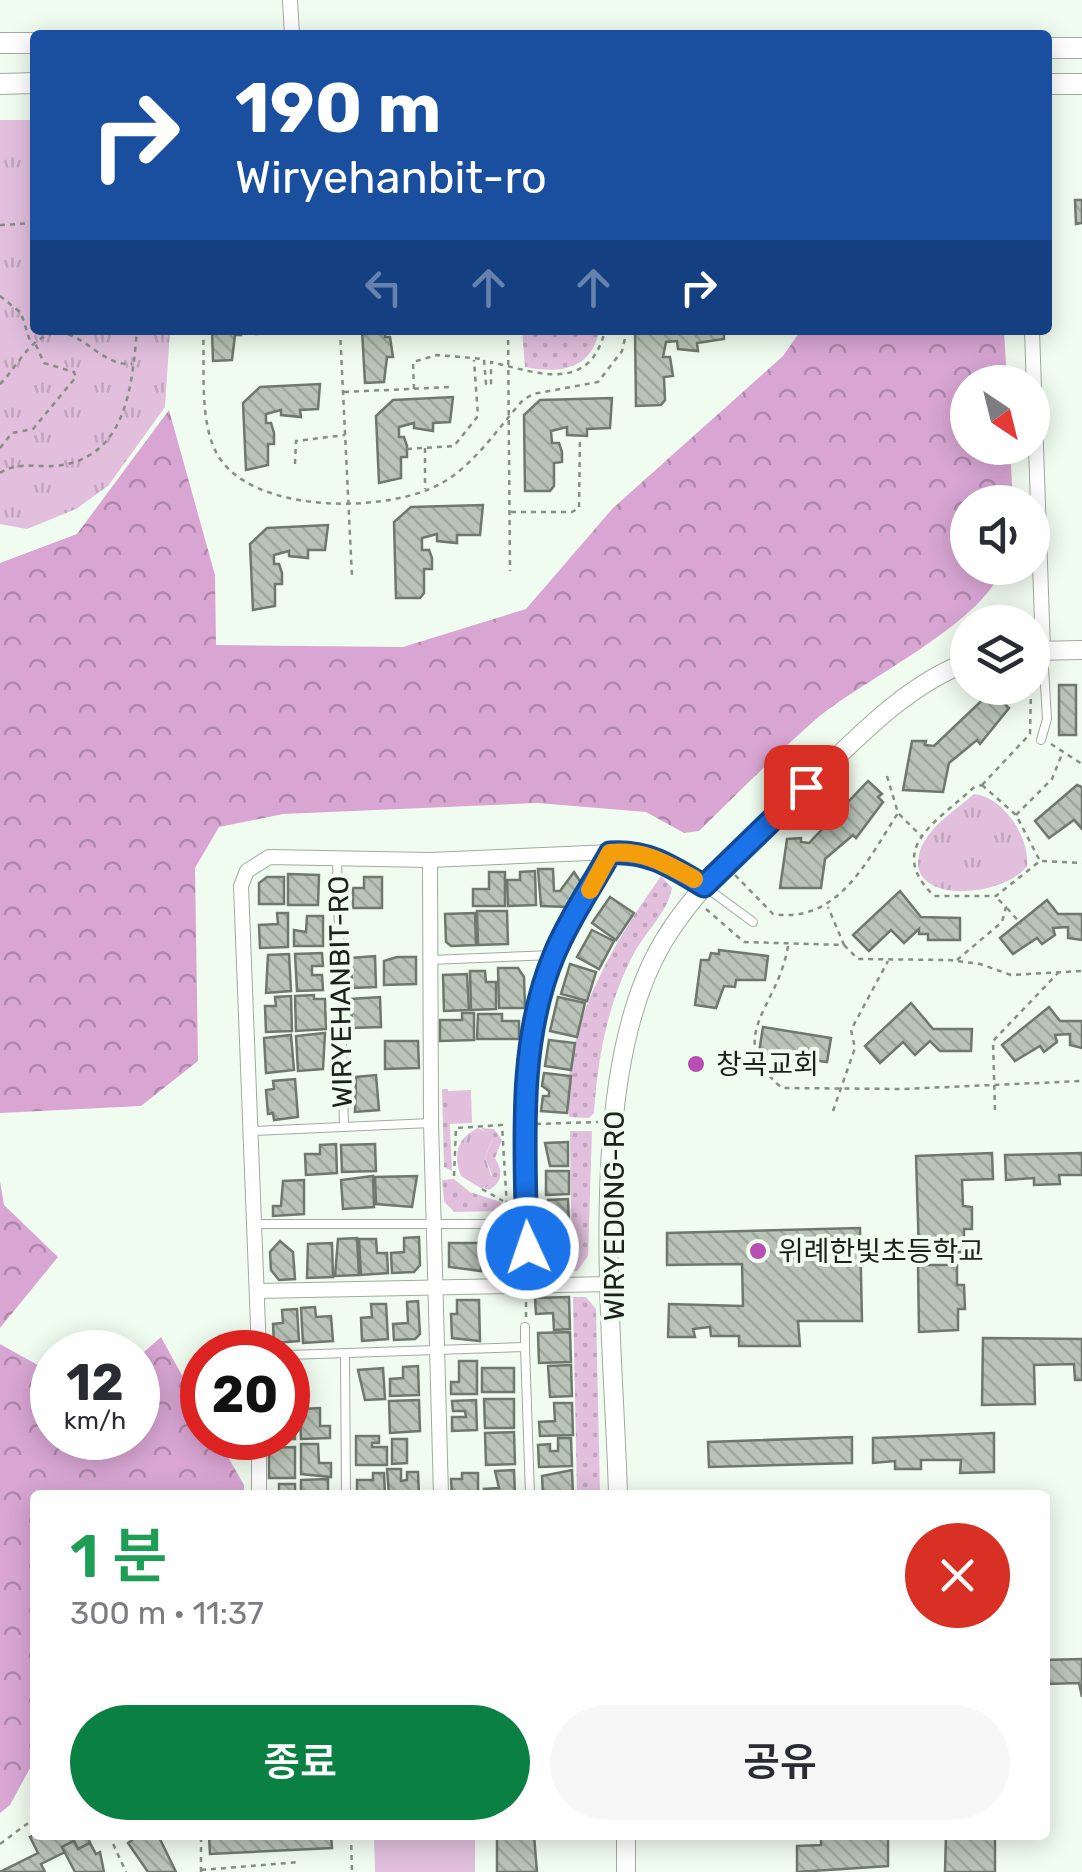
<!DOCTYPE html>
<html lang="ko">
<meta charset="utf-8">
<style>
:root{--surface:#fff;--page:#f7f7f7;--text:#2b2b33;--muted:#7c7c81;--accent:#0b8043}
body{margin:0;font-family:Rubik,"Noto Sans KR",sans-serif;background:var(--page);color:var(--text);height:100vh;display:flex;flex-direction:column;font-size:38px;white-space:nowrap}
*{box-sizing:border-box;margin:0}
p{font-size:32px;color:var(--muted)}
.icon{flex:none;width:55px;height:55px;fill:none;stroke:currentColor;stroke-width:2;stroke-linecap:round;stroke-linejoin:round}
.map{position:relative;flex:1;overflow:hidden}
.side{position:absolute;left:30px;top:1490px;width:1020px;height:350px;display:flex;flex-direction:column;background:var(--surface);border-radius:10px;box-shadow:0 5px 25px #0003}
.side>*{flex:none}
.top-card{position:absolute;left:30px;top:30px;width:1022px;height:305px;border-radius:10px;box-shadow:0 5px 25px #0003;background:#1a4fa0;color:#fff;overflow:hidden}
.needle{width:65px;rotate:145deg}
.fabs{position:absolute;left:950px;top:365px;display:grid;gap:20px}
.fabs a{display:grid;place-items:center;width:100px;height:100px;border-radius:50%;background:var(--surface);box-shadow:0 5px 25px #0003;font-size:50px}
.speed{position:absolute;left:30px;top:1330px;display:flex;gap:20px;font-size:50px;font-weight:700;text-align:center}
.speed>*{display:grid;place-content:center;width:130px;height:130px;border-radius:50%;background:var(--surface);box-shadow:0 5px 25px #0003;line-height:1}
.speed small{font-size:25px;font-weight:400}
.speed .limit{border:15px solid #d22;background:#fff;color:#111}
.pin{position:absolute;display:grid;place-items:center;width:85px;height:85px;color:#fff;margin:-42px;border-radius:20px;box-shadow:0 5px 15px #0006}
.me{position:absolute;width:110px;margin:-55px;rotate:357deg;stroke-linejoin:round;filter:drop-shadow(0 0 8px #0008)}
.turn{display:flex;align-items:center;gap:35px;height:210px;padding:0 40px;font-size:45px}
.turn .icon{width:130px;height:130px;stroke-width:2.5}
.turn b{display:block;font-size:70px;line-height:85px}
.lanes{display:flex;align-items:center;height:95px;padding:0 40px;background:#0003;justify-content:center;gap:50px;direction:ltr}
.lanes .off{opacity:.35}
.round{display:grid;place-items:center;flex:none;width:105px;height:105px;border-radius:52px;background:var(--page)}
.summary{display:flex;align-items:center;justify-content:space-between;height:170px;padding:0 40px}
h1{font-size:60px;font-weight:600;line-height:75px;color:#1e9e55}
.cta{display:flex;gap:20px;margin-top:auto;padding:20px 40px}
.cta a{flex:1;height:115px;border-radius:60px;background:var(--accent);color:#fff;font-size:40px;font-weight:600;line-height:115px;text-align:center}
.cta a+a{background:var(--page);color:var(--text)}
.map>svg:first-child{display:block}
.grass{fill:url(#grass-dots)}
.forest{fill:url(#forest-crowns)}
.park{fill:url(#park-tufts)}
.pitch{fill:#e1bfdd}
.building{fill:url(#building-back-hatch);stroke:#6e786d;stroke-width:2.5}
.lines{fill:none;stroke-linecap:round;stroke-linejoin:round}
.service-casing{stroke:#a0aa9f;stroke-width:10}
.minor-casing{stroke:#a0aa9f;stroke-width:16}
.tertiary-casing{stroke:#a0aa9f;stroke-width:20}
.secondary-casing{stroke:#a0aa9f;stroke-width:22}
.path{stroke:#868e86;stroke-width:2.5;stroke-dasharray:5 5;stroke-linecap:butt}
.service{stroke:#fff;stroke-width:8}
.minor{stroke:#fff;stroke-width:14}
.tertiary{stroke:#fff;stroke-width:18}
.secondary{stroke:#fff;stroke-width:20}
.route-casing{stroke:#114b97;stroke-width:25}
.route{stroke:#1a73e8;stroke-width:18}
.slow{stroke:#f59e0b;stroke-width:18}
.poi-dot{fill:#b850b3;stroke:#f1fcf0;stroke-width:4}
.labels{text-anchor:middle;stroke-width:8;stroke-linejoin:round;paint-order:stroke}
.street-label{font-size:28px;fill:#1d211d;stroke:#f1fcf0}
.poi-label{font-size:28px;fill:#1d211d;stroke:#f1fcf0;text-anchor:start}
</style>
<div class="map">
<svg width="1082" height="1872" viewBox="0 0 1082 1872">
<defs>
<pattern id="grass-dots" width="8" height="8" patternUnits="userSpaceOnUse" patternTransform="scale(2.5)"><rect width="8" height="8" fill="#e1bfdd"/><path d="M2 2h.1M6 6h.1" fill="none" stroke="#c1a4bd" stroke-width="1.8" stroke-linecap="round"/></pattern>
<pattern id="forest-crowns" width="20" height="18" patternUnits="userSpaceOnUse" patternTransform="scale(2.5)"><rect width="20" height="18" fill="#d9a6d4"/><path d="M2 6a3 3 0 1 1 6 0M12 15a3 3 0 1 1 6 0" fill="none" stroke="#af87ab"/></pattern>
<pattern id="park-tufts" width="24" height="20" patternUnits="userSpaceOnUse" patternTransform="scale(2.5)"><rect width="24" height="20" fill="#e1bfdd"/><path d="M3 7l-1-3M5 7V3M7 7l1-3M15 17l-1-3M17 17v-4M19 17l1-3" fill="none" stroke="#c1a4bd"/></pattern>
<pattern id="building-back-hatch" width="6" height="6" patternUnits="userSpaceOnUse" patternTransform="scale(2.5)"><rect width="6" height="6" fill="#b9c3b7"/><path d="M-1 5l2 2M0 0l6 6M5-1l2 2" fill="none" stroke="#9fa79d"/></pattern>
</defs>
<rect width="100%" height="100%" fill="#f1fcf0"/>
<g class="grass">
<path d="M522,330h77c-7,40 -40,44 -74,37z"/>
<path d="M661,876l11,12c-3,22 -28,46 -39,67 -26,51 -35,101 -39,158l-5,5 -20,-1c-9,-87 44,-173 92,-241z"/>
<path d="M442,1089h6l4,82 -8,-4z"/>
<path d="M481,1128l13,1 8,11 -7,18c8,13 8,24 -6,32l-5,-2 8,-13 -7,-18 8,-18z"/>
<path d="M570,1131h22l-4,125 -11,15h-5z"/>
<path d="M454,1179l16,13 31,10v9l-47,1 -10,-11 -2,-21z"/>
<path d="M573,1297h13l10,12 4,186h-23z"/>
</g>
<g class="forest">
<path d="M801,330h203l3,52h-39v66h42l3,54h-45v66h34c-18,55 -140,112 -187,152 -40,35 -78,74 -116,111l-15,2 -38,-21 -108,-9 -255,11 -64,13 -24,41 3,193 -57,45 -141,7v-550l77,-29 92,-124 46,165 1,70 187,2 123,-38 87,-101 170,-152z"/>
<path d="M0,1181l4,24 54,52 -58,71z"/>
<path d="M161,1337l41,75v26h15l27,47v10h-209v264l-25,46 -10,8v-469l52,29v65h86v-81z"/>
</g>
<g class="park">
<path d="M0,120h35v210h135l-5,77 -57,79 -32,23 -49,20 -27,-5z"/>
<path d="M974,794c30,3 56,44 53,72 -23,32 -124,40 -107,-15 7,-23 37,-42 54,-57z"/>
<path d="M478,1128l16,8 -9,21 7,22 -10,10 -21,-13c-8,-22 -4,-38 17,-48z"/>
</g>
<g class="pitch">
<path d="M35,168v60l-35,1v-60z"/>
<path d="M471,1090l1,33 -23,1 -2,-33z"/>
<path d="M374,1835h101v37h-100z"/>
</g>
<g class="building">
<path d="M1075,200h7v23l-6,1z"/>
<path d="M212,330h29v5h-6l-3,25 -19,1z"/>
<path d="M362,330h23v7h5l3,20h-6l-3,25 -19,1z"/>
<path d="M635,330h89v9l-27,4 1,8 -20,-2 -1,-8 -11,1 -3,15h7l3,19 -9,1 1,23 -4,5 -25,1z"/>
<path d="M320,384l-2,25 -18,1 1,7 -20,-2v-5l-15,4v9h5l3,10v11h-6v21l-22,5 -3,-67 17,-16z"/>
<path d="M453,397l-3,25 -17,1v8l-19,-3v-5l-15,4v10h5l3,9v11h-6v21l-22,5 -3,-67 17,-16z"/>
<path d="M612,398l-2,30 -23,1v7l-20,-1v-8l-16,4 1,12h7l3,9v10l-8,1v23l-4,5h-25l-1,-76 16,-15z"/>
<path d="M483,505l-3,30h-23v8l-20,-2v-7l-15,4v12h7l3,8v11h-8v24l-4,5h-24l-2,-76 17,-15z"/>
<path d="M328,525l-3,25h-17v8l-19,-2v-5l-15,4v9h5l3,9v11h-7v22l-22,4 -3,-66 17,-16z"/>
<rect x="1059" y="685" width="17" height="50"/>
<path d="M995,688l14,12 -4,4 4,4 -29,36 -3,-4 -28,23 -6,29 -40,-2 9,-49h14l-1,4 9,1z"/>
<path d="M868,781l14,13 -4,3 5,5 -27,36 -3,-3 -28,24 -4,29h-41l7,-49 14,-1v4l8,1z"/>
<path d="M1077,785l5,2v42l-8,-9 -25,18 -14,-17z"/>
<path d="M538,869h15l1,22h6l14,-19 8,12 -14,23 -27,-1z"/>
<path d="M535,871l1,34 -28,1 -1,-26h13v-8z"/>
<path d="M489,872h16v34h-32v-17h16z"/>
<path d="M288,874l31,1 -1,30h-30z"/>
<path d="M267,877h17v27h-25v-21z"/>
<path d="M364,877h18v31h-29v-20h11z"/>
<path d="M900,891l21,26 39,1v22h-32v-6h-9v-5l-15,14 -13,-13 -22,21 -16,-16z"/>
<path d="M610,897l24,16 -18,27 -24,-17z"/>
<path d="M1047,900l11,14h24v26l-14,-2v-11l-15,1 2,7 -13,9 -5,-6 -24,16 -13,-16z"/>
<path d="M477,911h30l1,33 -30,1z"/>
<path d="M277,913h11v34l-28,1 -1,-23 19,-1z"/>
<path d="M475,913l1,32 -25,1 -5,-4 -1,-28z"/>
<path d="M307,916h16v30h-29v-16l12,2z"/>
<path d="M592,930l22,11 -15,28 -22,-12z"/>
<path d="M719,950l49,6 -3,24h-29l-1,7 -11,-1 -8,22 -21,-3 6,-45h8l2,-7 8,1z"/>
<path d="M322,953l1,13h-11v9h10l1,15 -26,1 -2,-37z"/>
<path d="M289,954l2,37 -25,2 2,-38z"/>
<path d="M375,956l1,31 -24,1 -1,-30z"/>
<path d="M397,957h19v27l-32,1v-24z"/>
<path d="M570,964l26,8 -9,29 -26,-7z"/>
<path d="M498,968h20l6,9 1,31h-26z"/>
<path d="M470,971h15l1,11h10v27l-25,1z"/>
<path d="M467,974l2,36 -25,1 -1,-36z"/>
<path d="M314,995v4h11l1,30 -30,2 -1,-35z"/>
<path d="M291,996l1,35 -26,1 -1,-26h11l-1,-9z"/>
<path d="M380,997l1,30 -29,1 -1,-29z"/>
<path d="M558,997l27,6 -8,34 -27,-6z"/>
<path d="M911,1003l22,26h39l-1,22h-31l-10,-10 -15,14 -12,-13 -23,21 -15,-17z"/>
<path d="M1049,1007l11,14h22v27l-12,-3v-11l-15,1 2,7 -13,10 -4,-6 -25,15 -13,-16z"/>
<path d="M462,1013h12v27l-34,1v-21h22z"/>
<path d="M478,1014h24v7h17v18h-42z"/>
<path d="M763,1027l68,11 -4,24 -22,-3 -1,5 -45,-12z"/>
<path d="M325,1033l-2,36 -25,2 -2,-35z"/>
<path d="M291,1035l3,35 -28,3 -2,-35z"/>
<path d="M549,1040l26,3 -4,27 -26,-4z"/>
<path d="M385,1041h33l1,27 -34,1z"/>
<path d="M544,1073l27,3 -4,37 -26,-2 2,-15h6v-5l-7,-5z"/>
<path d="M376,1075l3,35 -24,2 1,-35z"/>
<path d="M295,1079l3,38 -24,3 -1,-7 -5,1 -2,-24 8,-1 -1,-8z"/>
<path d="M568,1142v24h-18l-5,-23z"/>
<path d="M336,1144l1,29 -31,2 -1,-21h15v-9z"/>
<path d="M375,1144l1,27 -34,1 -1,-27z"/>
<path d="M992,1153l1,26 -31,1 1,26 9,1v22h-8v23l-45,1 -3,-97z"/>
<path d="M1082,1153v22h-23l1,9 -26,1v-7l-28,2 -1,-25z"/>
<path d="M546,1171h23v23l-23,1z"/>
<path d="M373,1176l1,31 -31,2 -2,-29z"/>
<path d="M417,1176l-5,31 -36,-3 -1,-27z"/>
<path d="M304,1180v34l-31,2v-10h8l2,-25z"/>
<path d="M568,1199l1,29 -20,1 -1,-29z"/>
<path d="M860,1228l2,93h-64l2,25h-61v-10h-28l-1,-9 -17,2 2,8h-27l1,-33 74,2 -1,-42 -75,1v-32z"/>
<rect x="541" y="1235" width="29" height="33"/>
<path d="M419,1237l1,28 -6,7 -22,1 -1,-20 13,-1v-14z"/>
<path d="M357,1238l2,37 -24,1 3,-37z"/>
<path d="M359,1239h17l1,14h10l1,20 -27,2z"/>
<path d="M280,1241l13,11 2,27 -16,1 -8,-10 -1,-18z"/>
<path d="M332,1243l1,34 -26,1 1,-34z"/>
<path d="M449,1243h32v28l-32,-4z"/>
<path d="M485,1244h31v26l-31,1z"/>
<path d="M918,1265h39v20h7l1,24h-7v21l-39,2z"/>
<path d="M569,1297l1,32 -16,1 -1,-17 -17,1 -1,-16z"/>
<path d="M457,1300h22l1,41 -28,-3 -1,-24h6z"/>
<path d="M418,1301l2,33 -5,5 -21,1 -1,-16 15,-1 -1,-21z"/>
<path d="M371,1304h15l2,35 -26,2 -1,-23 11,-1z"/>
<path d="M315,1307l1,10 15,-1 2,25 -30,2 -2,-35z"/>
<path d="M297,1309l2,32 -25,2 -1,-19 10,-1 -1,-13z"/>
<path d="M570,1332l1,30 -32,1 -1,-30z"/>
<path d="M983,1338l99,1v41h-7l-1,-16 -40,1 1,39 -53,1z"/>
<path d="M459,1361h18v33h-26v-12h8z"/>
<path d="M571,1365l1,31 -22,1 -2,-31z"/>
<path d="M418,1366l1,29 -29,1v-17l13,-1v-11z"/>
<path d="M383,1368l2,31 -20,1 -7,-30z"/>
<rect x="482" y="1368" width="32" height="24"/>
<rect x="288" y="1370" width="9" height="33"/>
<path d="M484,1399h30v29h-29z"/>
<path d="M419,1400l1,31 -30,2 -1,-32z"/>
<path d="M476,1400l1,30 -25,1v-14h14l-1,-6h-12l-1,-10z"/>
<path d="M554,1403h18l1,32 -33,1 -1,-14 16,-1z"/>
<path d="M320,1408v18h10v12l-29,1 -1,-30z"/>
<path d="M288,1411h7v28h-25l18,-1z"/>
<path d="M514,1432l1,32 -29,1 -1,-32z"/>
<path d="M994,1433v39l-34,1 1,-13h-40v9h-26v-8l-22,2v-25z"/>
<path d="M356,1436h23v7h-7v4h15v18h-31z"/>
<path d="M852,1437v26l-143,4 -1,-25z"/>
<path d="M558,1438h13l1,28 -33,1 -1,-22 12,-1v7h8z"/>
<path d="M392,1439h15v24l-15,1z"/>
<path d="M301,1444h17l1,19h12v14l-30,-3z"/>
<path d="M295,1447v31h-26v-30z"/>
<path d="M387,1469h14v12l6,-1v-8h11l1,23h-30z"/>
<path d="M514,1470l1,25h-30l-1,-6 15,-1 -4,-17z"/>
<path d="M572,1470l1,25h-30l-1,-19z"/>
<path d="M373,1473h11l1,22h-28v-15h16z"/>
<path d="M462,1473h16v22h-26l-1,-16h11z"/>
<path d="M328,1479v16h-27v-15z"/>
<rect x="279" y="1484" width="16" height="11"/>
<path d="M1082,1659v38l-3,-14 -34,1v-24z"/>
<path d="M35,1835h52l3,8 -12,6 -4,-8 -12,6 3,5 -24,12 4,8h-45l38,-19 -8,-16z"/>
<path d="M130,1835h28l18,37h-28l-20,-29 4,-3z"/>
<path d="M209,1835h122l1,13 -122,6z"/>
<path d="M497,1835h37l3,37h-40z"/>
<path d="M821,1835h67v31l-91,6v-26l24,-1z"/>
<path d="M946,1835h49v37h-50z"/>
<path d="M74,1841l4,8 12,-6 6,11 4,-2 4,20h-29l-13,-25z"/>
</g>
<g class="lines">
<g class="service-casing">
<g id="service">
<path d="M1041,740l6,-21 -4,-68"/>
<path d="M337,858l7,268"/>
<path d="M704,886l49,36"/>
<path d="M430,960l123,-5"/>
<path d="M253,1131l178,-8"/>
<path d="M520,1217l8,16v15"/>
<path d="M256,1224h252l18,-16c-2,-83 -5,-175 28,-253 14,-35 38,-69 56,-102"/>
<path d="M525,1347v-20"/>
<path d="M288,1355l237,-8 5,148"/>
<path d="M345,1355l1,140"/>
</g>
</g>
<g class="minor-casing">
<g id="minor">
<path d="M290,0l2,35"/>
<path d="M1032,330l11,321"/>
<path d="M430,860l1,263 10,372"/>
<path d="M257,1291l355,-7"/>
<path d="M259,1352l-18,-466 6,-15 22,-14 161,3 204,-9 22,6 48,29"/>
<path d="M259,1438v57"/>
</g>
</g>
<g class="tertiary-casing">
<g id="tertiary">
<path d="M1032,651l50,-1"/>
<path d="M618,1495c-4,-157 -36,-417 45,-553 35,-59 89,-104 138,-150 48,-46 103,-107 167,-130"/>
<path d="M626,1835v37"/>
</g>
</g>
<g class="secondary-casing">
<g id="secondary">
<path d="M0,43h35"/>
<path d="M1048,48h34"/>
<path d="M0,84l35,-1"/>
<path d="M1048,84h34"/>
</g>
</g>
<g class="path">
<path d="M0,225l35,-2"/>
<path d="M0,296l21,17 10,31"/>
<path d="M203,330c2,37 -4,89 13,122 32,63 172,62 226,31 32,-18 57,-56 81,-83l10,-6 65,-12 24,-31 5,-21"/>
<path d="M340,330l12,247"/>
<path d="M508,330l2,241"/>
<path d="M255,334l56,-4"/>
<path d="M0,384c13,-13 23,-32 37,-43 38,-28 58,26 95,23"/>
<path d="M414,389l-1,-27 24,-7 47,4 2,25 5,1v-23c44,10 99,33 114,-32"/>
<path d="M344,392l107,-5"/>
<path d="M0,448l12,-15 21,-4 43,-52 -2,-5 -30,-9 -9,-20"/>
<path d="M425,448v41"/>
<path d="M407,449l47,-3 24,-30 -4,-56"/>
<path d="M295,464l1,-23 49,-6"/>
<path d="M0,473c16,-11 36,-6 55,-7 72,-7 77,-80 82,-136"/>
<path d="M511,512h61l7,-4 1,-71"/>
<path d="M1051,744l31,20"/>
<path d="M887,776l11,37 23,23"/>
<path d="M982,785l34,30 24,46 -44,35h-62c-49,-48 3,-74 39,-108z"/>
<path d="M982,785l48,-51 1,-46"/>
<path d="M1016,815l36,-36 10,-25"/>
<path d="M1042,861l40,2"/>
<path d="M735,875l38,39c65,10 94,-53 125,-101"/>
<path d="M1007,908l14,16"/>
<path d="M706,909l38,33 100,3 -16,-38"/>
<path d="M844,945l14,14 91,1 31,4 31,11 71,-4"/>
<path d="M788,946c-10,63 -66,91 -6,142l121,1 179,-8"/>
<path d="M957,960l45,-38 4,-15 -9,-9"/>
<path d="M995,1110l-2,-69 65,-68"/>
<path d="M833,1111l22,-63 -4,-18 37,-69"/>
<path d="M536,1124l62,-2"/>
<path d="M454,1176l2,-48 46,-3 5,83"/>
<path d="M482,1189l21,12"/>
<path d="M526,1317v-17"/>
<path d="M109,1835l17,37"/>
<path d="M351,1835l1,37"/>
<path d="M0,1844l35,-26"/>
<path d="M201,1870l99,-8"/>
<path d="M201,1872v-37"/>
</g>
<use href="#service" class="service"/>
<use href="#minor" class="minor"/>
<use href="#tertiary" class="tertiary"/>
<use href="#secondary" class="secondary"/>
</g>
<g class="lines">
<g class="route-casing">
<path id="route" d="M528,1248v-15l-8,-16 6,-9c-2,-83 -5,-175 28,-253 14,-35 38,-69 56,-102 38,-3 62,14 94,33l102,-99"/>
</g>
<use href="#route" class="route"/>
<path class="slow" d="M590,890l20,-37c34,-3 55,10 84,26"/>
</g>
<g class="poi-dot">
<circle cx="696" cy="1064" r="10"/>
<circle cx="758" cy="1251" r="10"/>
</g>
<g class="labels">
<g class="street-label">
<text transform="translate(340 992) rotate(-91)" y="10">WIRYEHANBIT-RO</text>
<text transform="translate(614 1216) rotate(-90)" y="10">WIRYEDONG-RO</text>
</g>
<g class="poi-label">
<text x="716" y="1074">창곡교회</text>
<text x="778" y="1261">위례한빛초등학교</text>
</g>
</g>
</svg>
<div class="fabs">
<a><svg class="needle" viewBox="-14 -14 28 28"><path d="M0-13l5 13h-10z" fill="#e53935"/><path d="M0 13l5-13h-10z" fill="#7c7c81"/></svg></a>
<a><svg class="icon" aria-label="sound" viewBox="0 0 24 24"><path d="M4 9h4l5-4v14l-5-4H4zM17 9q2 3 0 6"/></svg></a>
<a><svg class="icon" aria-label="layers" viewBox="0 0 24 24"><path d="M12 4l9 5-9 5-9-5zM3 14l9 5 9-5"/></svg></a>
</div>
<div class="speed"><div>12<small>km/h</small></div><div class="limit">20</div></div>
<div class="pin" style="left:806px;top:787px;background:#d93025"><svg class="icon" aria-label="arrive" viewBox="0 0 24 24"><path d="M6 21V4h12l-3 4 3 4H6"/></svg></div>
<svg class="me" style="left:528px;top:1248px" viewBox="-20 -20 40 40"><circle r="17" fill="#1a73e8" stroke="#fff" stroke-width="3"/><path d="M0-11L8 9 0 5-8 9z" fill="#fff"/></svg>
<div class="top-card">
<div class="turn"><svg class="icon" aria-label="right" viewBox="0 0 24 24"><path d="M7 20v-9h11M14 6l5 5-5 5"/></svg><div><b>190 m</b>Wiryehanbit-ro</div></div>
<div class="lanes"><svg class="icon off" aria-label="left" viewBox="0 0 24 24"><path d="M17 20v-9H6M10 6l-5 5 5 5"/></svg><svg class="icon off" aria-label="ahead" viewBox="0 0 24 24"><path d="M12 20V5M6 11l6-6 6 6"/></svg><svg class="icon off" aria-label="ahead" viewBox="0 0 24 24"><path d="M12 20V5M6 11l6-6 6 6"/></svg><svg class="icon" aria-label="right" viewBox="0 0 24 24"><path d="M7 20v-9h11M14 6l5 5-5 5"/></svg></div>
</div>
<section class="side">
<div class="summary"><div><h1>1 분</h1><p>300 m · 11:37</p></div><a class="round" style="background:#d93025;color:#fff"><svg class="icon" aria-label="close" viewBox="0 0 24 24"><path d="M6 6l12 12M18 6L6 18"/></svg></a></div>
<div class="cta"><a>종료</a><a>공유</a></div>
</section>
</div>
